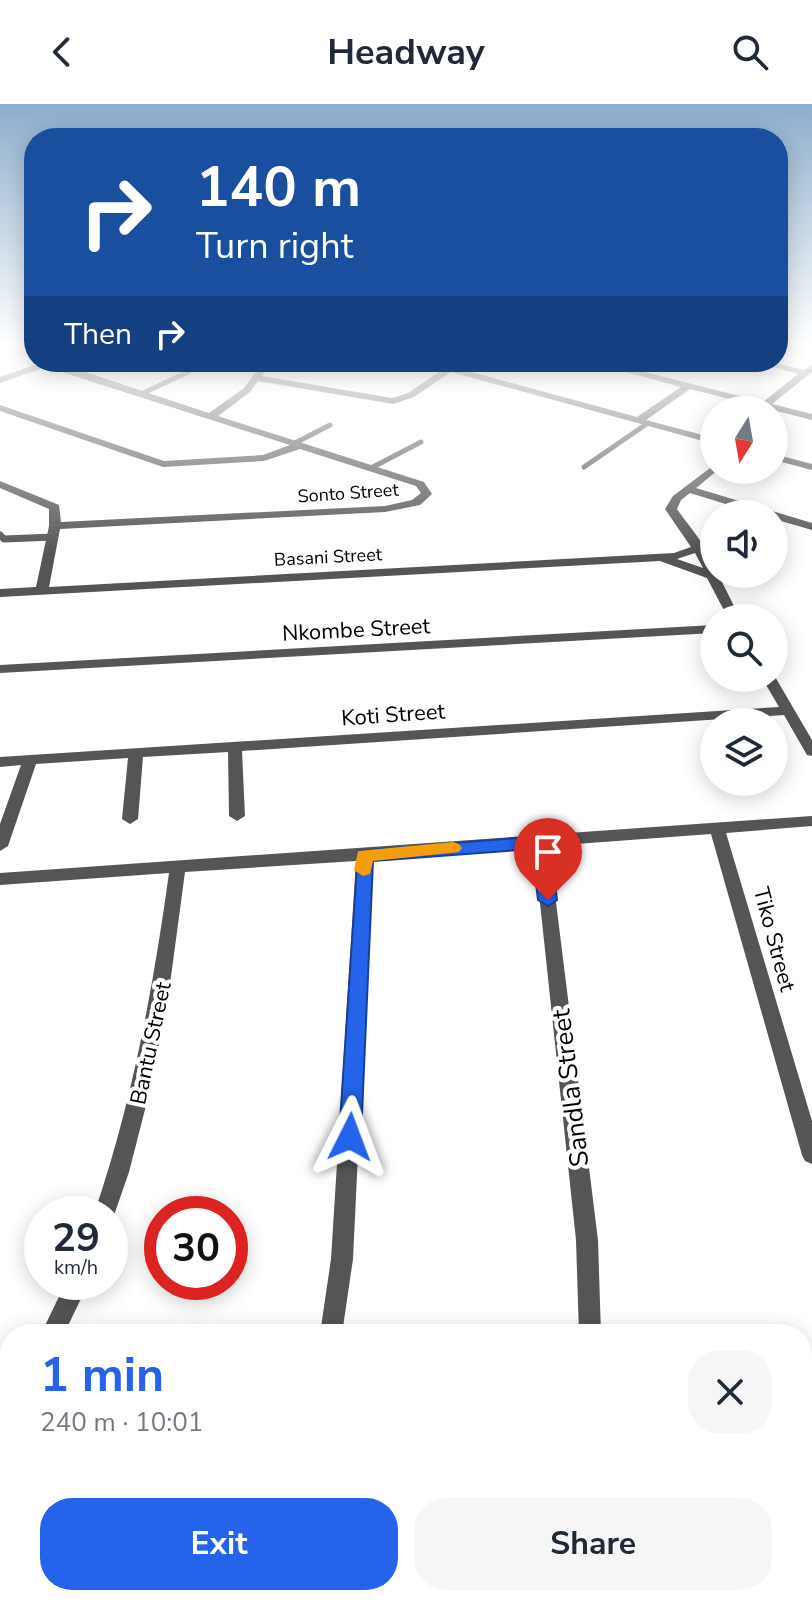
<!DOCTYPE html>
<meta charset="utf-8">
<style>
:root{--surface:#fff;--page:#f6f6f7;--text:#1f2937;--muted:#747a83;--accent:#2563eb}
body{margin:0;font-family:"Nunito Sans",sans-serif;background:var(--page);color:var(--text);height:100vh;display:flex;flex-direction:column;font-size:30px;white-space:nowrap}
*{box-sizing:border-box;margin:0}
p{font-size:26px;color:var(--muted)}
.icon{flex:none;width:44px;height:44px;fill:none;stroke:currentColor;stroke-width:2;stroke-linecap:round;stroke-linejoin:round}
.map{position:relative;flex:1;overflow:hidden}
.sheet{position:absolute;left:0px;top:1220px;width:812px;height:282px;display:flex;flex-direction:column;background:var(--surface);border-radius:32px 32px 0 0;box-shadow:0 4px 20px #0003}
.sheet>*{flex:none}
.banner{position:absolute;left:24px;top:24px;width:764px;height:244px;border-radius:32px;box-shadow:0 4px 20px #0003;background:#1a4fa0;color:#fff;overflow:hidden}
.needle{width:52px;rotate:191deg}
.tools{position:absolute;left:700px;top:292px;display:grid;gap:16px}
.tools a{display:grid;place-items:center;width:88px;height:88px;border-radius:50%;background:var(--surface);box-shadow:0 4px 20px #0003;font-size:40px}
.speed{position:absolute;left:24px;top:1092px;display:flex;gap:16px;font-size:40px;font-weight:700;text-align:center}
.speed>*{display:grid;place-content:center;width:104px;height:104px;border-radius:50%;background:var(--surface);box-shadow:0 4px 20px #0003;line-height:1}
.speed small{font-size:20px;font-weight:400}
.speed .limit{border:12px solid #d22;background:#fff;color:#111}
.pin{position:absolute;display:grid;place-items:center;width:68px;height:68px;color:#fff;margin:-82px -34px;border-radius:50% 50% 50% 0;rotate:-45deg;box-shadow:0 0 8px #0007}
.pin .icon{rotate:45deg}
.me{position:absolute;width:88px;margin:-44px;rotate:3deg;stroke-linejoin:round;filter:drop-shadow(0 0 6px #0008)}
.turn{display:flex;align-items:center;gap:28px;height:168px;padding:0 40px;font-size:36px}
.turn .icon{width:104px;height:104px;stroke-width:2.5}
.turn b{display:block;font-size:56px;line-height:68px}
.then{display:flex;align-items:center;height:76px;padding:0 40px;background:#0003;gap:16px;font-size:30px}
.round{display:grid;place-items:center;flex:none;width:84px;height:84px;border-radius:32px;background:var(--page)}
.summary{display:flex;align-items:center;justify-content:space-between;height:136px;padding:0 40px}
h1{font-size:48px;font-weight:700;line-height:60px;color:var(--accent)}
.action{display:flex;gap:16px;margin-top:auto;padding:16px 40px}
.action a{flex:1;height:92px;border-radius:32px;background:var(--accent);color:#fff;font-size:32px;font-weight:700;line-height:92px;text-align:center}
.action a+a{background:var(--page);color:var(--text)}
header{display:flex;justify-content:space-between;align-items:center;height:104px;padding:0 40px;background:var(--surface);font-size:36px;font-weight:700}
.map>svg:first-child{display:block}
.lines{fill:none;stroke-linecap:round;stroke-linejoin:round}
.lane-far1{stroke:#555;stroke-width:5}
.lane{stroke:#555;stroke-width:7}
.street{fill:#555;fill-rule:evenodd}
.route{fill:#2563eb;stroke:#184099;stroke-width:2}
.slow{fill:#f59e0b}
.labels{text-anchor:middle;stroke-width:8;stroke-linejoin:round;paint-order:stroke}
.far-street-label{font-size:18px;fill:#000;stroke:#fff}
.street-label{font-size:22px;fill:#000;stroke:#fff}
.near-street-label{font-size:26px;fill:#000;stroke:#fff}
</style>
<header><svg class="icon" aria-label="back" viewBox="0 0 24 24"><path d="M15 5l-7 7 7 7"/></svg>Headway<svg class="icon" aria-label="search" viewBox="0 0 24 24"><circle cx="10" cy="10" r="6"/><path d="M15 15l6 6"/></svg></header>
<div class="map">
<svg width="812" height="1501" viewBox="0 0 812 1501">
<rect width="100%" height="100%" fill="#fff"/>
<g class="lines">
<g class="lane-far1">
<path d="M141,290l47,-22 4,-5 -6,-5"/>
<path d="M295,339l35,-18"/>
<path d="M584,363l64,-44"/>
<path d="M371,364l50,-26"/>
</g>
<path class="lane" d="M0,431l4,4 49,-2"/>
<g class="street">
<path d="M42,258h13l154,51 35,-25 19,-26h9l-10,14 130,22 16,-5 34,-23 -36,-8 42,4 5,-2 4,4 180,49 44,-30 -91,-25h15l158,40 35,-28 -41,-12h15l32,8 8,-5v7l-40,32 40,10v6l-122,-31 -44,31 68,18v6l-263,-72 -37,25 -21,7 -135,-23 -8,11 -32,24 206,66 8,12 -12,11 -35,7 -325,17 -11,58 625,-34 17,-6 -26,-38 8,-13 41,-31v5h4l-22,18 116,35v7l-38,-11v-5h-16l-68,-21 -9,7 -4,9c12,18 36,42 37,65l5,2 21,42h-12l-21,-40 -47,-17 -660,36v-8l36,-2 13,-61v-17l-49,-21v-7l59,24 2,17 324,-16 27,-6 9,-7 -5,-7 -116,-37 -36,12 -101,6 -163,-56v-6l164,56 99,-6 27,-10 -244,-78 -46,16v-6zM695,449l8,15 -26,-9z"/>
<path d="M774,350l38,10v6l-38,-10z"/>
<path d="M714,521v8l-714,40v-8z"/>
<path d="M774,571l38,65v16l-5,-1 -23,-40 -542,36 3,65 -8,5 -8,-5 -1,-64 -85,5 -5,62 -8,5 -8,-5 6,-61 -92,6 -28,82 -8,5v-27l21,-59 -21,2v-10l779,-50 -17,-29h12z"/>
<path d="M812,712v10l-86,7 86,288v43l-7,-3 -3,-6 -91,-321 -162,12 49,394 3,94h-22l-3,-94 -42,-393 -162,13 -19,399 -11,75h-22l11,-75 25,-398 -171,11 -17,127 -17,87 -22,86 -17,49 -2,1v-8h-16c38,-111 59,-225 75,-341l-169,12v-12z"/>
<path d="M66,1178h23l-25,52h-23z"/>
<path d="M10,1282v24l-10,1v-24z"/>
<rect x="560" y="1492" width="26" height="9"/>
</g>
</g>
<linearGradient id="sky" x2="0" y2="1"><stop stop-color="#8cadcc"/><stop offset="0.53" stop-color="#fff"/><stop offset="1" stop-color="#fff" stop-opacity="0"/></linearGradient>
<rect width="812" height="450" fill="url(#sky)"/>
<path class="route" d="M541,732l9,6 7,58 -9,6 -10,-6 -6,-51 -159,12 -12,276 -3,7 -8,3 -8,-3 -3,-7 19,-286z"/>
<path class="slow" d="M453,738l6,2 3,4 -3,4 -86,9 -3,13 -7,2 -9,-6 4,-19z"/>
<g class="labels">
<g class="far-street-label">
<text transform="translate(348 389) rotate(-4)" y="6">Sonto Street</text>
<text transform="translate(328 453) rotate(-3)" y="6">Basani Street</text>
</g>
<g class="street-label">
<text transform="translate(356 525) rotate(-3)" y="8">Nkombe Street</text>
<text transform="translate(393 610) rotate(-4)" y="8">Koti Street</text>
<text transform="translate(775 835) rotate(75)" y="8">Tiko Street</text>
<text transform="translate(150 939) rotate(-78)" y="8">Bantu Street</text>
</g>
<g class="near-street-label">
<text transform="translate(570 984) rotate(-97)" y="9">Sandla Street</text>
</g>
</g>
</svg>
<div class="tools">
<a><svg class="needle" viewBox="-14 -14 28 28"><path d="M0-13l5 13h-10z" fill="#e53935"/><path d="M0 13l5-13h-10z" fill="#747a83"/></svg></a>
<a><svg class="icon" aria-label="sound" viewBox="0 0 24 24"><path d="M4 9h4l5-4v14l-5-4H4zM17 9q2 3 0 6"/></svg></a>
<a><svg class="icon" aria-label="search" viewBox="0 0 24 24"><circle cx="10" cy="10" r="6"/><path d="M15 15l6 6"/></svg></a>
<a><svg class="icon" aria-label="layers" viewBox="0 0 24 24"><path d="M12 4l9 5-9 5-9-5zM3 14l9 5 9-5"/></svg></a>
</div>
<div class="speed"><div>29<small>km/h</small></div><div class="limit">30</div></div>
<div class="pin" style="left:548px;top:796px;background:#d93025"><svg class="icon" aria-label="arrive" viewBox="0 0 24 24"><path d="M6 21V4h12l-3 4 3 4H6"/></svg></div>
<svg class="me" style="left:350px;top:1033px" viewBox="-20 -20 40 40"><path d="M0-17L14 15 0 8-14 15z" fill="#2563eb" stroke="#fff" stroke-width="4"/></svg>
<div class="banner">
<div class="turn"><svg class="icon" aria-label="right" viewBox="0 0 24 24"><path d="M7 20v-9h11M14 6l5 5-5 5"/></svg><div><b>140 m</b>Turn right</div></div>
<div class="then">Then<svg class="icon" aria-label="right" viewBox="0 0 24 24"><path d="M7 20v-9h11M14 6l5 5-5 5"/></svg></div>
</div>
<section class="sheet">
<div class="summary"><div><h1>1 min</h1><p>240 m · 10:01</p></div><a class="round"><svg class="icon" aria-label="close" viewBox="0 0 24 24"><path d="M6 6l12 12M18 6L6 18"/></svg></a></div>
<div class="action"><a>Exit</a><a>Share</a></div>
</section>
</div>
